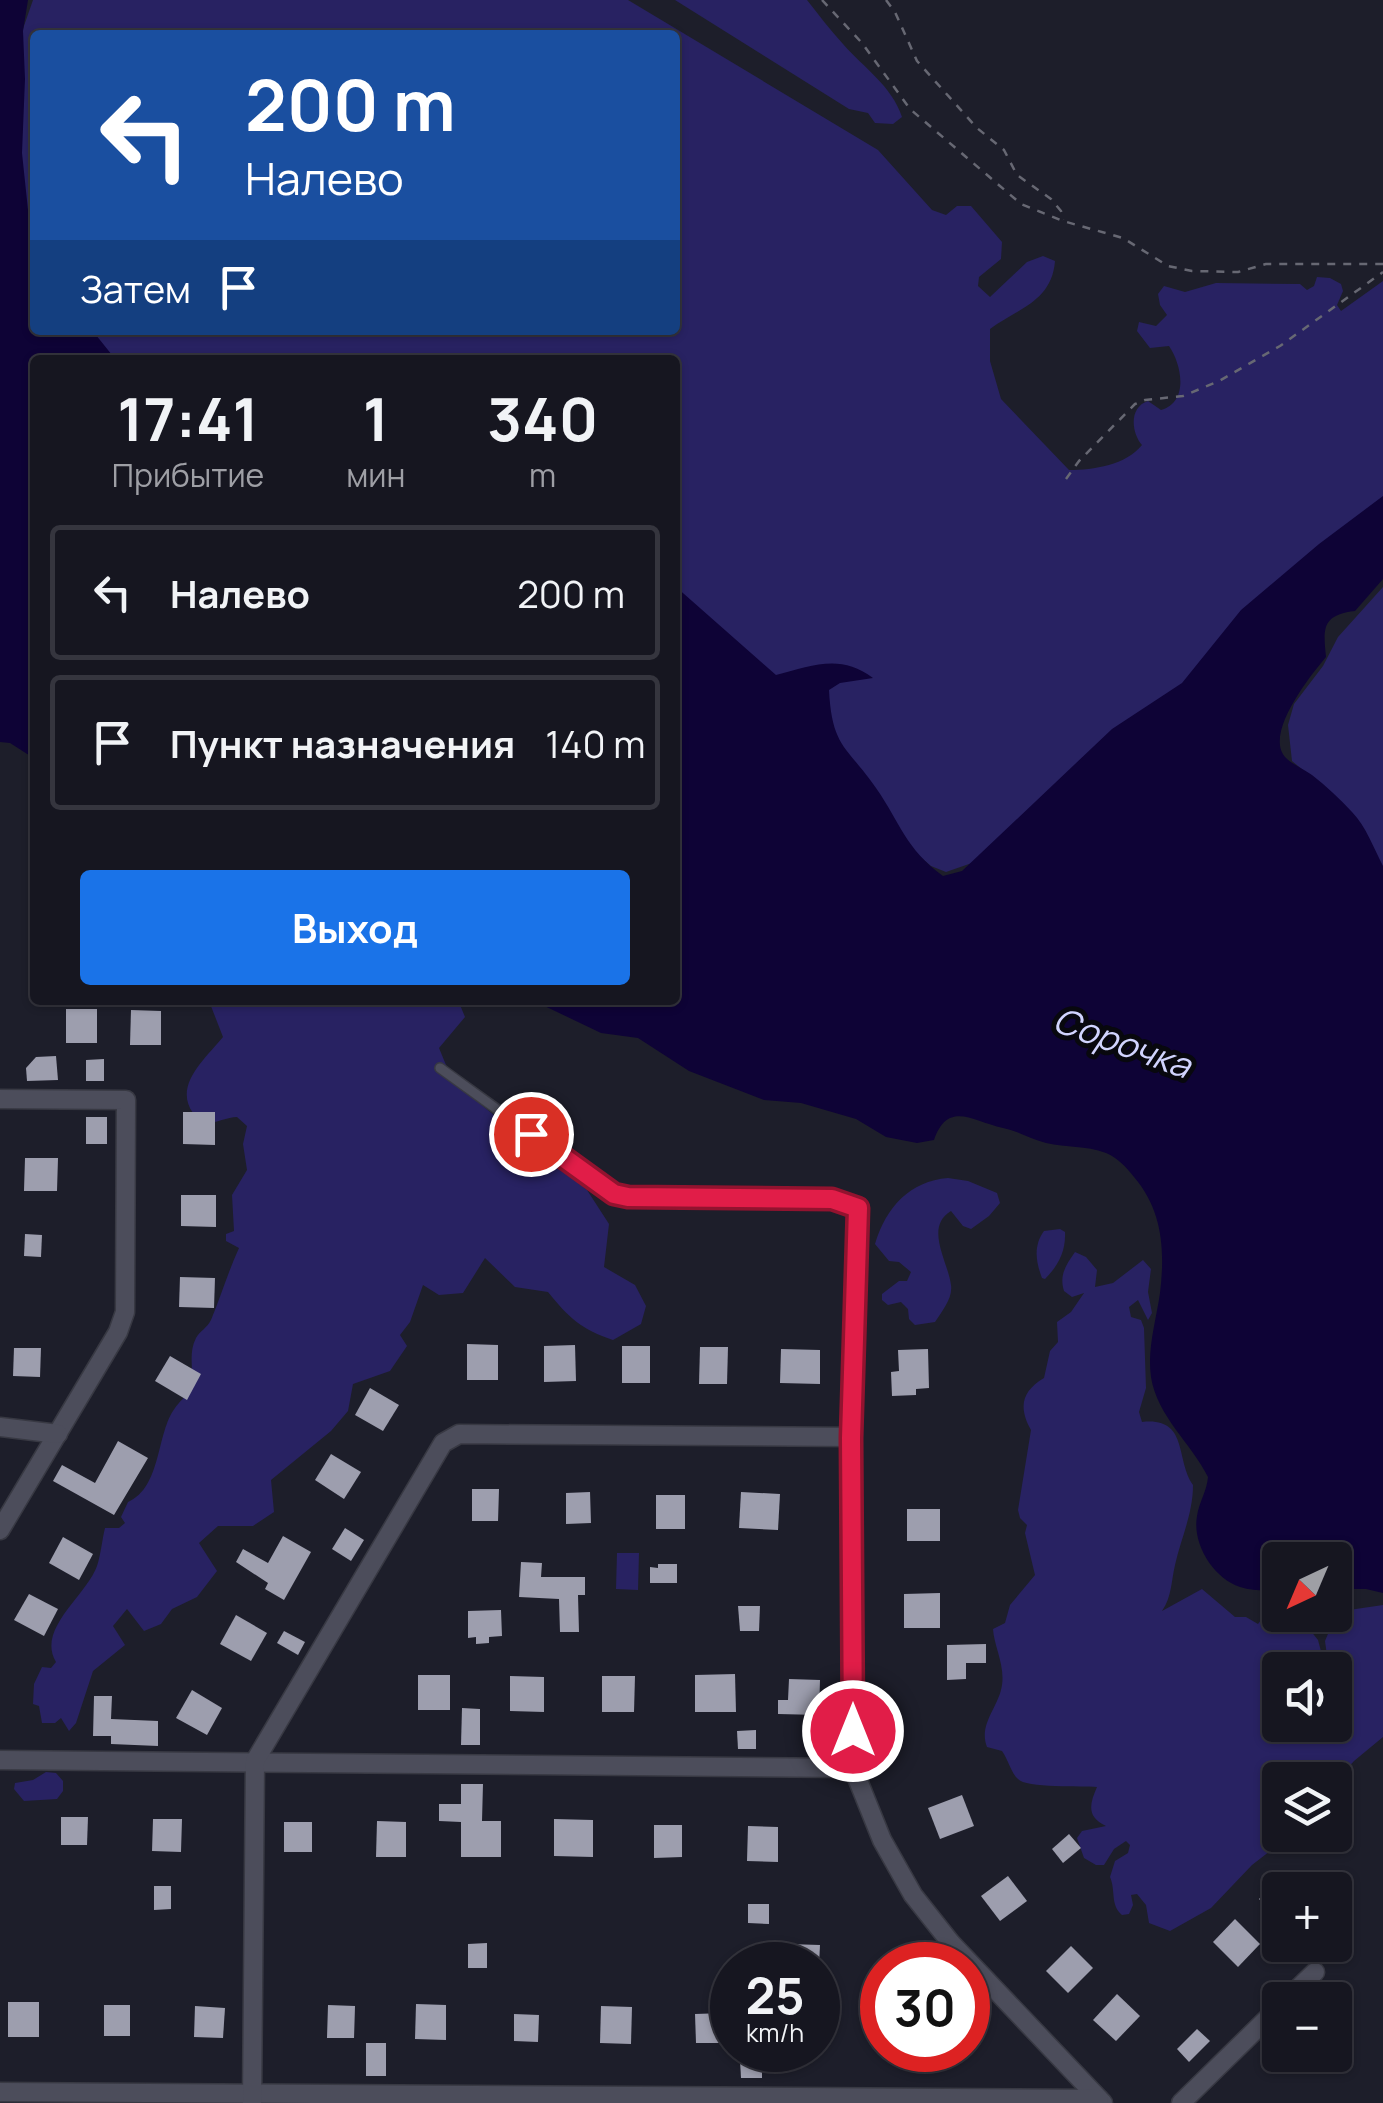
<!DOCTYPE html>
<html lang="ru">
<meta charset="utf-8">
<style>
:root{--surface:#161620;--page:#1f1f29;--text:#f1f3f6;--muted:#9e9fa5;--line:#35353e;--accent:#1a73e8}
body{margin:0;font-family:Manrope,sans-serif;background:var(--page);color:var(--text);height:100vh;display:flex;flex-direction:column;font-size:38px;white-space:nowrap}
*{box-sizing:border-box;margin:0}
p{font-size:32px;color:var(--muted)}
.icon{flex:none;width:55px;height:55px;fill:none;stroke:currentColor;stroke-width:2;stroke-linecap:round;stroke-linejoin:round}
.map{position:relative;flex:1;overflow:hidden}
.details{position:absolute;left:30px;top:355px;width:650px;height:650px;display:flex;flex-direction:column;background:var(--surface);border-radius:10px;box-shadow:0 2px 8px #0004,0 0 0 2px var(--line)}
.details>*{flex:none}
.hud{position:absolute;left:30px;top:30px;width:650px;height:305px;border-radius:10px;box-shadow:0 2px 8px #0004,0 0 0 2px var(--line);background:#1a4fa0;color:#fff;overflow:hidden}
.needle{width:65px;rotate:224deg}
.controls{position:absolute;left:1262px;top:1542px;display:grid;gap:20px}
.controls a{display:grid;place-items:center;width:90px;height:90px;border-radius:10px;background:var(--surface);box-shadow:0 2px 8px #0004,0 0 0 2px var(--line);font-size:50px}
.speed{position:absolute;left:710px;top:1942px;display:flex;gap:20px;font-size:50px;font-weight:700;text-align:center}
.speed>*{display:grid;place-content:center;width:130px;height:130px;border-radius:50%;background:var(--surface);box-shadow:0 2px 8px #0004,0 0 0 2px var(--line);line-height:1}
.speed small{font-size:25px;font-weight:400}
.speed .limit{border:15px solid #d22;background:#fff;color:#111}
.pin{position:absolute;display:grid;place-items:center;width:85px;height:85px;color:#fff;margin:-42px;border:5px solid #fff;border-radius:50%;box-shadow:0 2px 10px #0007}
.me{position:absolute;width:110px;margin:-55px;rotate:0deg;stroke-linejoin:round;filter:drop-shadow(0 0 8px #0008)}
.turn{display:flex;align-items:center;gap:35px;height:210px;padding:0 50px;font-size:45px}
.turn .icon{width:130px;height:130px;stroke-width:2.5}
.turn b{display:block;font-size:70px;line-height:85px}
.then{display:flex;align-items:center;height:95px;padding:0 50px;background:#0003;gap:20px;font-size:38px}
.eta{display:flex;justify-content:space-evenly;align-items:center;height:170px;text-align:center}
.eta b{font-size:60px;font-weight:700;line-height:70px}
.button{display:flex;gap:20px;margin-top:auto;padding:20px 50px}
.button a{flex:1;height:115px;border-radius:10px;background:var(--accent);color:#fff;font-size:40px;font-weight:700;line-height:115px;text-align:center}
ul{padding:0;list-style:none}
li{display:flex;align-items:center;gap:30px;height:135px;margin:0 20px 15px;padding:0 30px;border:5px solid var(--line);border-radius:10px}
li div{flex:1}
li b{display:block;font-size:38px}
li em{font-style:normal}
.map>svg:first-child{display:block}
.green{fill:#282262}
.water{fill:#0e0336}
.building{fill:#9d9eae}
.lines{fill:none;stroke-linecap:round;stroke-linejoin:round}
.service-casing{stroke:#383943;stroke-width:12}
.minor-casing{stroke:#383943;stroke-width:21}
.path{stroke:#676873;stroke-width:2.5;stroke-dasharray:8 8;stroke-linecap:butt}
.service{stroke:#4c4d5b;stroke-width:9}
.minor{stroke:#4c4d5b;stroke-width:18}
.route-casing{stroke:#92132f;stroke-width:25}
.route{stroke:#e11d48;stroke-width:18}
.labels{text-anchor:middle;stroke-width:10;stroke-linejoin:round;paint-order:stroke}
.water-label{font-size:35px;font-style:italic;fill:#d1d4fe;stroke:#08080e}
</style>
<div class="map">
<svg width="1383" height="2103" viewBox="0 0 1383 2103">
<rect width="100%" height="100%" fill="#1d1e2a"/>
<g class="green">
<path d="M33,0h595l250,150 54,60 14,5 11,-9h14l31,36 -1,17 -22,18 -1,9 12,11 37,-35 16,-6 12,5c-3,40 -36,47 -65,68v32l11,38 68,71c25,0 57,-5 73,-25 -11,-13 -13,-38 6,-44l13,9c28,-8 21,-45 8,-64l-19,2 -13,-17 2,-9 17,4 11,-11 -7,-10 -2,-11 6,-8 21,6 31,-9 84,1 7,6 7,-4 3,-9 13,1 11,6 2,7 -6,14 4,6 42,-30v241l-391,334 -46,16 -15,-6 -25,-21 -122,-152 -109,-66v-267h-574l-30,-30h604v-295h-640v235l-16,-53 -2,-171z"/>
<path d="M675,0h132c12,15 23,30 36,44 21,24 49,42 59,73l-9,7 -18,-1 -7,-10 -19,-4z"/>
<path d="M1383,587v303l-74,-115 -17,-14 -4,-36 6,-21 29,-38 15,-29z"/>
<path d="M458,1000l7,17 -26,31 14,34 134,108 22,34 -5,43 31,18 11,21 -5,18 -28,16c-31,-10 -45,-23 -65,-48l-33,-5 -30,-29 -22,35 -24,2 -16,-10 -13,37 -10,13 7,11 -17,25 -37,13 -5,27 -17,20 -60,49 3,32 -21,14h-35l-19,17 18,28 -20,26 -25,12 -11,15 -17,7 -17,-22 -14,17 12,19 -32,26 -17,52 -7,8 -8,-13 -6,5h-13l-3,-17 -6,-2 1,-20 8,-17 9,1 5,-6c-20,-33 31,-67 41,-96 4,-12 5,-26 8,-38h14l6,-5 -4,-6 7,-15c34,-15 28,-69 47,-94 7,-10 13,-11 16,-25 3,-14 -3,-30 5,-45 4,-7 11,-10 15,-18 10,-24 17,-48 28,-72l-13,-7v-7l8,-3 -2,-36 15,-25 -4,-26 4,-18 -10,-9c-10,0 -23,7 -32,6 -6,-1 -9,-5 -12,-10 -20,-28 13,-55 30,-76l-14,-36z"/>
<path d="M948,1178l20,3 29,12 3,10 -11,13 -18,13 -8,-3 -12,-15c-27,16 -3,50 0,74 2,13 -9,26 -16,37l-20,3 -6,-6 -1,-10 -7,-7 -13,3 -6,-5v-6l17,-13h8l4,-9 -12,-10 -10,-1 -14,-17c11,-37 35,-63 73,-66z"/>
<path d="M1060,1229l5,3c1,19 -7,34 -20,47l-3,-1c-6,-16 -9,-32 2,-47z"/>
<path d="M1075,1252l11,5 11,13 -2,17 18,-4 30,-23 8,9 -3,23 4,21 -4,7 -10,-20 -9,7 2,10 10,3 3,8 2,60 -7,24 3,10c47,-5 33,37 51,63 0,29 -12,53 -18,80 -4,17 -3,31 -13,46l40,-22 33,28h11l12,7 7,-9 -1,-11 16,-3v14h18l20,25 8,30h-46v55h55v-55h-6l-4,-29 5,-12 19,-19 34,-5v132l-29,24 -19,21 -55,-2v55h8l-4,5 -32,25 -41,43 -41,23 -21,-8 -3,-18 -9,-11 -6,1 2,10 -4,9 -7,1c-12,-10 -6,-24 -12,-38l5,-16 13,-8 2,-8 -4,-4 -12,8 -10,16h-8l-12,-7 -7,-20 5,-7 24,-5c-19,-9 -17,-21 -9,-39 -13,-1 -72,1 -79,-8 -7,-6 -10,-20 -16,-28l-15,-4c-9,-23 12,-40 15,-62 3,-20 -8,-39 -9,-56l12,-6 5,-18 25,-30 -10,-42 2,-8 -7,-7 -2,-8 13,-80c-13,-23 -9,-39 13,-52l6,-27 8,-9 -1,-20 14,-10 13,-19 -12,4 -8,-6c-5,-16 2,-26 11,-39z"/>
<path d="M617,1553h22l-1,37 -22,-1z"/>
<path d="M46,1772l10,1 7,8v10l-6,8 -33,2 -10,-12 1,-6 18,-3z"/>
</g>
<g class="water">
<path d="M0,0h28l-5,31 2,48 -3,74 6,57 7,20v100h57l24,30h-81v399l-25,-16 -10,-1z"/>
<path d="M1383,496v83l-28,32c-33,4 -32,17 -29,46 -16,19 -63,78 -40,101 7,7 18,11 26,17 14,11 28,24 40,37 14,14 22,37 31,54v727l-17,-4h-31v-29h-55v30c-14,1 -27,1 -40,-3 -27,-9 -48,-43 -43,-71 2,-14 10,-25 11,-39 -17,-34 -51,-61 -57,-100 -4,-28 5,-56 9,-84 5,-42 3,-82 -26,-116 -8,-10 -16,-19 -28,-24 -21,-8 -39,-5 -60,-10 -16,-4 -28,-12 -43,-15 -31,-7 -55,-28 -69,12l-17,3 -31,-6 -30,-18 -55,-16 -37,-3 -75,-29 -51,-33 -37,-5 -69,-33h143v-414l101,89c36,-9 64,-22 97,3l-33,5 -11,7c3,58 18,56 47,98 25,36 29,60 67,88l19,-5 150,-142 70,-46 59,-73 78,-66z"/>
</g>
<g class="building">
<rect x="66" y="1009" width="31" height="34"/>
<path d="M131,1010l30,1v34h-31z"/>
<path d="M56,1056l2,24 -31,1 -1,-13 10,-11z"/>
<path d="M104,1059v22h-18v-21z"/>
<path d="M183,1112h32v33l-32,-1z"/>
<rect x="86" y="1117" width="21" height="27"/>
<path d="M25,1158h33l-1,33h-33z"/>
<path d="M181,1195h35v32l-35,-1z"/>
<path d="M25,1234l17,1 -1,22 -17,-1z"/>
<path d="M180,1277l35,1 -1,30 -35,-1z"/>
<path d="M467,1344l31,1v35h-31z"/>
<path d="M575,1345l1,36 -32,1v-36z"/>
<rect x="622" y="1346" width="28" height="37"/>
<path d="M700,1347h28l-1,37h-28z"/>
<path d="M14,1348h27l-1,29 -27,-1z"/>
<path d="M781,1349l39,1v34l-40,-1z"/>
<path d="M928,1349l1,39 -13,1v6l-24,1 -1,-24 8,-1 -1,-21z"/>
<path d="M170,1356l31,18 -14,26 -32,-19z"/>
<path d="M370,1388l29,17 -16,26 -28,-16z"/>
<path d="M118,1441l30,17 -34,57 -61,-34 9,-16 33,18z"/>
<path d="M331,1454l30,18 -17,27 -29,-19z"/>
<path d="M472,1489h27l-1,32h-26z"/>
<path d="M590,1492l1,31 -25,1v-31z"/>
<path d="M741,1492l39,2 -2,36 -39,-2z"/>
<rect x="656" y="1495" width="29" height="34"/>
<rect x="907" y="1509" width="33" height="32"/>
<path d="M345,1528l19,12 -13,21 -19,-12z"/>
<path d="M283,1536l28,16 -27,48 -19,-11 3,-6 -32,-21 7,-13 25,14z"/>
<path d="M63,1537l30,17 -14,26 -30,-17z"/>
<path d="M521,1562l21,1 -1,14h44v18h-7l1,37h-19l-1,-33 -40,-2z"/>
<path d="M658,1564h19v19h-27v-16l8,1z"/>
<path d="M940,1593v35h-36v-34z"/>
<path d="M29,1594l29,15 -14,27 -30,-16z"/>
<path d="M738,1606h22l-1,25h-19z"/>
<path d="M501,1610l1,26 -13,1v6l-13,1v-7l-8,1v-27z"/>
<path d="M236,1615l31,18 -16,28 -31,-17z"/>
<path d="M284,1631l21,11 -7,13 -21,-12z"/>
<path d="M986,1644v19h-20v16l-19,1v-35z"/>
<path d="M735,1674l1,38h-41v-37z"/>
<rect x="418" y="1675" width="32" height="35"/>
<path d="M510,1676l34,1v35l-34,-1z"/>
<path d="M602,1676h33l-1,36h-32z"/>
<path d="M789,1679l31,1 -1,35 -41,-1v-14h10z"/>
<path d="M192,1690l30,18 -15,27 -31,-17z"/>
<path d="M94,1696h18l-1,23 47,2v25l-47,-2v-8h-18z"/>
<path d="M462,1708l18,1v36h-19z"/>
<path d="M888,1713l1,21 -14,1 -2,-21z"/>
<path d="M756,1730v19h-18l-1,-18z"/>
<path d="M461,1784h22l-1,37h19v36h-40v-35l-22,-1v-17h22z"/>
<path d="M962,1795l12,31 -34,13 -12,-31z"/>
<path d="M61,1817h27l-1,28h-26z"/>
<path d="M153,1819h29l-1,33 -29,-1z"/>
<path d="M554,1819l39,1v37l-39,-1z"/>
<path d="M377,1821l29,1v35h-30z"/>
<rect x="284" y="1822" width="28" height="30"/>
<path d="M654,1825h28v32l-28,1z"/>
<path d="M748,1826l30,1v35l-31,-1z"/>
<path d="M1069,1834l12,14 -18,15 -11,-14z"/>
<path d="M1008,1876l19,25 -27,20 -19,-25z"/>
<path d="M1280,1878v43l-21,-22z"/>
<path d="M154,1886h17v23l-17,1z"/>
<path d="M748,1904h21v20l-21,-1z"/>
<path d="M1235,1919l25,25 -22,23 -25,-25z"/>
<path d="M487,1943v25h-19v-24z"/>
<path d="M788,1944l32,1 -1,20h-31z"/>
<path d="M1071,1946l22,22 -25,25 -22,-22z"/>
<path d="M1117,1994l23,22 -24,25 -23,-21z"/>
<rect x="8" y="2002" width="31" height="35"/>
<path d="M416,2004l30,1v35l-31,-1z"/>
<rect x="104" y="2005" width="26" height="31"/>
<path d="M328,2005l27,1 -1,32h-27z"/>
<path d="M195,2006l30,2 -2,30 -29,-1z"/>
<path d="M601,2006l31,1 -1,37 -31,-1z"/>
<path d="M724,2013v30h-28l-1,-29z"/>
<path d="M514,2014l25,1 -1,27 -24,-1z"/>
<path d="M1197,2029l13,12 -21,21 -12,-13z"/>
<rect x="366" y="2043" width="20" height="33"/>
<path d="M740,2060h22v18h-21z"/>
</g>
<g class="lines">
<g class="service-casing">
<path id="service" d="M440,1068l174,126 217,5 27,9"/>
</g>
<g class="minor-casing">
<g id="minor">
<path d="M0,1099l126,1 -1,212 -7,20 -118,198"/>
<path d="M858,1208l-7,229 2,331 29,72 31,55 38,48 152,160"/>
<path d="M0,1427l58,7"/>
<path d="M0,1760l853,8"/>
<path d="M1286,2000l29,-28"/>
<path d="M0,2092l1099,7"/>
<path d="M252,2103l3,-342 188,-318 16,-9 392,3"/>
<path d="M1181,2103l99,-97"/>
</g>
</g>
<g class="path">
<path d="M822,0l40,43 48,66 111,95 42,17 60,17 45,28 24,5 46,1 28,-8h117"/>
<path d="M886,0l9,12 22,49 60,67 27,22 13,25 34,24 10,12 2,9"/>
<path d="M1066,479l13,-18 56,-57 10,-4 38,-4 36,-15 61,-35 103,-74"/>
</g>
<use href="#service" class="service"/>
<use href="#minor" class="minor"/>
</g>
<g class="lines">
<g class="route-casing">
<path id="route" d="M531,1134l83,60 14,3 204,2 26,9 -7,230 2,293"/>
</g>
<use href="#route" class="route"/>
</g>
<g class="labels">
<g class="water-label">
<text transform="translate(1122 1043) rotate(20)" y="12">Сорочка</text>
</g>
</g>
</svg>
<div class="controls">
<a><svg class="needle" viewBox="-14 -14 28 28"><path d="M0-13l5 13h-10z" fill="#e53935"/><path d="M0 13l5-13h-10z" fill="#9e9fa5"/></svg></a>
<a><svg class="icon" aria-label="sound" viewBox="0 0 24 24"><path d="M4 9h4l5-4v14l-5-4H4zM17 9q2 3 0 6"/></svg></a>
<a><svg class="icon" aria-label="layers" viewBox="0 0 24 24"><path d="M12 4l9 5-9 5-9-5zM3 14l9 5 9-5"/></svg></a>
<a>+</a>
<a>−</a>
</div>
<div class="speed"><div>25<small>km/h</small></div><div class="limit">30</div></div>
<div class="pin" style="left:531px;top:1134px;background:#d93025"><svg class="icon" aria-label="arrive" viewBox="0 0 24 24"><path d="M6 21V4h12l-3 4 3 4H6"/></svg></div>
<svg class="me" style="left:853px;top:1731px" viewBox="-20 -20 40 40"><circle r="17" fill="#e11d48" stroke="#fff" stroke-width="3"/><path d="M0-11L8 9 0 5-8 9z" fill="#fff"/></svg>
<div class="hud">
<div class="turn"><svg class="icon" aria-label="left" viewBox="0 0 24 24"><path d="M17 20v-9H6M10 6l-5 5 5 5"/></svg><div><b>200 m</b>Налево</div></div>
<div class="then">Затем<svg class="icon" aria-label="arrive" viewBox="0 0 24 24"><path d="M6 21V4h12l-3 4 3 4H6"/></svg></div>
</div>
<section class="details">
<div class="eta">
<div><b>17:41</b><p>Прибытие</p></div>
<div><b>1</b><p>мин</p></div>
<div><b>340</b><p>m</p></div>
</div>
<ul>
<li><svg class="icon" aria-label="left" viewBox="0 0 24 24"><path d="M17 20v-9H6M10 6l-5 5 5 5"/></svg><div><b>Налево</b></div><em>200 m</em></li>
<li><svg class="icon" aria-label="arrive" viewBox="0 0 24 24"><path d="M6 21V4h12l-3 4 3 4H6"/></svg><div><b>Пункт назначения</b></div><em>140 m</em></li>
</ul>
<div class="button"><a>Выход</a></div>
</section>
</div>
